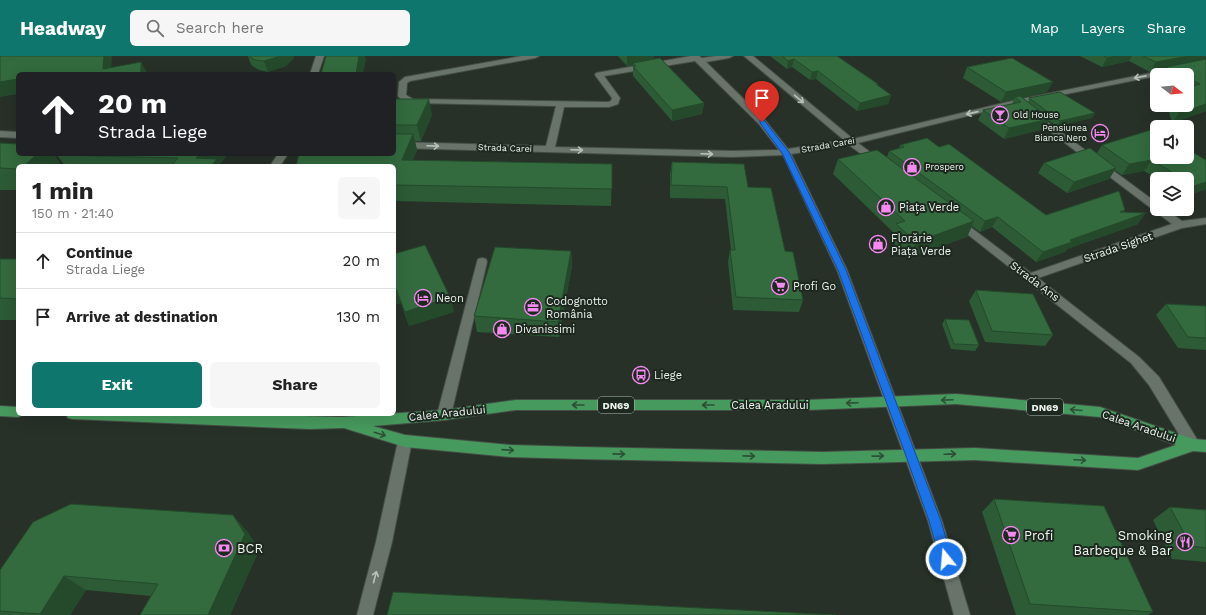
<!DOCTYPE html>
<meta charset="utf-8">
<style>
:root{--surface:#fff;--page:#f6f6f6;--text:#222;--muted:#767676;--line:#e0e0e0;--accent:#0f766e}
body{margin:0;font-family:"Work Sans",sans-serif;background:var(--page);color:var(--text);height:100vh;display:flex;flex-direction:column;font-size:15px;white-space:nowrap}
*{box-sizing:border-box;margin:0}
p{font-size:13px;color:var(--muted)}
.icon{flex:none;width:22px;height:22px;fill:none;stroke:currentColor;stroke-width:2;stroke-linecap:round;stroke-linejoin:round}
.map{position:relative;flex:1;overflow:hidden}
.side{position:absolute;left:16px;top:108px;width:380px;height:252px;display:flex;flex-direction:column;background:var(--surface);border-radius:6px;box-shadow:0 4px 16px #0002}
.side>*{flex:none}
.hud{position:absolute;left:16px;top:16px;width:380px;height:84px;border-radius:6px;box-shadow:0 4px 16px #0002;background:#202124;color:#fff;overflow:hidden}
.needle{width:26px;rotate:106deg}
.fabs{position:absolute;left:1150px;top:12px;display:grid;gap:8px}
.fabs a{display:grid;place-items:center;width:44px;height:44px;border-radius:6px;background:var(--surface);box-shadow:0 4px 16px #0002;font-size:20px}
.pin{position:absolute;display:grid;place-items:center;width:34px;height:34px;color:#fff;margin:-41px -17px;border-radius:50% 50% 50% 0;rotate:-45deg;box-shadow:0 0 4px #0007}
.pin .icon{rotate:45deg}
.me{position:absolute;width:44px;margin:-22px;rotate:343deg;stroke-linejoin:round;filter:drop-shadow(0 0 3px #0008)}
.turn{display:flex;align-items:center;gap:14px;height:84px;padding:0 16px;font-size:18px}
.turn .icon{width:52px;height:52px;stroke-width:2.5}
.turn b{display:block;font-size:28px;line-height:34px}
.round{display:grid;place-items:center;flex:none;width:42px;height:42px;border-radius:6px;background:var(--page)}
.summary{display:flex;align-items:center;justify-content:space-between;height:68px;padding:0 16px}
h1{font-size:24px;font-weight:700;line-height:30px}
.action{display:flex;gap:8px;margin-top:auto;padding:8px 16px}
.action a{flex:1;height:46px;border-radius:6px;background:var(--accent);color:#fff;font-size:16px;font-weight:700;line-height:46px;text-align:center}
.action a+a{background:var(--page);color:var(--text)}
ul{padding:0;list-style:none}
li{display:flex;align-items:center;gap:12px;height:56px;padding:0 16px;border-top:1px solid var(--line)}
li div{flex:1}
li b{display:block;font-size:15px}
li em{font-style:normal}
header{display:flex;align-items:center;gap:24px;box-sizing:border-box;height:56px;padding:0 20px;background:var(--accent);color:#fff}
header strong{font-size:19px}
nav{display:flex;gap:22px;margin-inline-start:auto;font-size:14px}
.search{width:280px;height:36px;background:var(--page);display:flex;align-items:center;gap:10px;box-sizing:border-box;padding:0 14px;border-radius:6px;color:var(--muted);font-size:15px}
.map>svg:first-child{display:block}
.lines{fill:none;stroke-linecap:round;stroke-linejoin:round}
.minor-casing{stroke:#454e46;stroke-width:2}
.major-casing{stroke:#454e46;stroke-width:2}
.minor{fill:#687469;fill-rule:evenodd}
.major{fill:#479a5e;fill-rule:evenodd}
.wall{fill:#2c5b35}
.shaded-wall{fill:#244a2b}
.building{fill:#336a3e;stroke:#244a2b}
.oneway{stroke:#b8c1b9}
.oneway2{stroke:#2c5035}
.route{fill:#1a73e8;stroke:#114b97}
.labels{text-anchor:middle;stroke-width:4;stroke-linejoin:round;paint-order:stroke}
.far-poi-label{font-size:9px;fill:#eef5ef;stroke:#1d281f;text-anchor:start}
.far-street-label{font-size:9px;fill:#eef5ef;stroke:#1d281f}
.shield{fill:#1d281f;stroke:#afb8b1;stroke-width:1}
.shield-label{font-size:10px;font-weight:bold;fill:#eef5ef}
.poi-label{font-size:11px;fill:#eef5ef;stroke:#1d281f;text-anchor:start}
.street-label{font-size:11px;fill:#eef5ef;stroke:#1d281f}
.near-poi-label{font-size:13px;fill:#eef5ef;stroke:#1d281f;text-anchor:start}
</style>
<header>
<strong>Headway</strong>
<div class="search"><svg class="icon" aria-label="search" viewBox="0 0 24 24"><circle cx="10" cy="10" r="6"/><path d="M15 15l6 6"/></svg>Search here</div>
<nav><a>Map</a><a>Layers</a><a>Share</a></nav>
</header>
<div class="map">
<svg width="1206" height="559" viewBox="0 0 1206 559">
<rect width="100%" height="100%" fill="#273128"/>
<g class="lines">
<g class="minor-casing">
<g id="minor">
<path d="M316,0h8l-6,18h-8z"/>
<path d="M522,0h17l-4,2 -125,23 -3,2 -1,12 7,4 195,3 3,-1 1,-3 -17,-23 1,-2 95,-17h8l3,2 14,-2h17l-4,2 -23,4 59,58 23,29 56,-9 -100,-84h9l100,83 163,-39 190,-38v4l-190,38 -158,39 24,18 2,2 -2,2h-6l-27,-20 -58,9 56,116 95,251 28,94h-16l-26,-94 -91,-251 -54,-115 -50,2 -339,-9v-6l152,4 10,-40 -143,-3 -11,-2 -4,-5 1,-14 6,-5zM695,5l64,63 20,26 -46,1 -178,-4 9,-40h45l9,-3 2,-6 -16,-22z"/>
<path d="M1035,57l122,90v6h8l17,12 24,-3v6l-24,4 -144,50 101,79 20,20 39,64 2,4 -2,4 -5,2 -5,-2 -39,-64 -18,-22 -179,-141 5,-3 4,1 70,53 141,-49 -140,-106 -1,-2z"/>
<path d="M0,75l18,1v6l-18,-1z"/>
<path d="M278,98h10l-8,12h-10z"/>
<path d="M482,202l4,1 1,3 -36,153 -2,4 -5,1 -5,-1 -2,-4 40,-153 1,-3z"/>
<path d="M405,379l5,2 2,4 -20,101 -19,73h-16l19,-73 22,-101 2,-4z"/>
</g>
</g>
<g class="major-casing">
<g id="major">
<path d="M956,338l144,13 93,32 13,1v12l-13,-1 -55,19 -163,-10 -153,4 -242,-5 -69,-2 -106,-10 -61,-19 -34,1 -237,-10 -5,-1 -2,-4h152l124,3 102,-7 72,-10h291zM956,348l144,13 76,28 -38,13 -163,-10 -153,4 -242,-5 -69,-2 -106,-10 -32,-9 71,-6 72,-10h291z"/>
<path d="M0,350l18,1v7h6l-6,3 -18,-1z"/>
</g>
</g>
<use href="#minor" class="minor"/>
<use href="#major" class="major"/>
</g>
<g class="wall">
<path d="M248,0h46v2l-8,8 -18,6 -9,-2 -8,-5z"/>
<path d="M618,0h36l-1,3 51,44 -2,11 -30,7 -39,-45v-11l-6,1z"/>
<path d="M770,0h67l41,28v2l13,9 -3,9 -31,7 -41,-32 -6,1 -18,-13 -5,2z"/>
<path d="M1080,0h126v55l-34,12 -5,-18h20v-30h-26l4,-6 -15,3 -21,-11 -27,6z"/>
<path d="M967,11l80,25 -25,6 6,4 1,-4 66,15 -3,5 -35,8 -8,-5 -5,8 -40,10 -26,-19 5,-10 29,-6 2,-5 -13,3 -38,-24z"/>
<path d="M394,43l38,16 -11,26h-6l2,9 -4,10 199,4 -1,42 -217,-5v-35h-98l98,-12z"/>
<path d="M1154,73l52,60 -19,7v-17h-29l-14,-8 -22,4 -7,-5 -6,9 -42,14 -29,-20 6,-10 53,-10 5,-8z"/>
<path d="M0,87l18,23v24h-18z"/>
<path d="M900,89l39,2 107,68 79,-5 -1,2 14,12 -71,25 -2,3 -29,10 -44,-35 -12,5 -8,-6 -5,11 -57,20 -20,-17 3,-8 -60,-58 5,-15 49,-2 2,-6 10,-2z"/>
<path d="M57,99l169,1 -6,8v2h-155z"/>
<path d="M672,106l76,25 37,64 18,49 -4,12 -66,-2 -5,-48 2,-12h1l-6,-51 -55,-1v-24z"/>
<path d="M571,195l1,15 -13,71 -82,-5 -3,-16z"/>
<path d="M394,198l56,43 4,15 -45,14 -8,-23 -7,2z"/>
<rect x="0" y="203" width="18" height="61"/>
<path d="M976,234l77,45 -8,11 -60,-4 -16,-41z"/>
<path d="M1166,248l40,2v44l-28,-2 -22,-33z"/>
<path d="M945,263l34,26 -4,6 -24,-2 -9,-25z"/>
<path d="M994,443l159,113 -5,3h-132l-34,-103z"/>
<path d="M1170,451l36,3v52l-34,-3 -19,-39z"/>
<path d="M247,475l12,19 -29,65h-90l11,-19 -65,-6 -16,25h-70v-45z"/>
</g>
<g class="shaded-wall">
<path d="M104,0h8l-1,18 -8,-5z"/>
<path d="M281,0h13v2l-8,8 -18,6 -4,-11z"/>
<path d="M359,0h6l1,3 -3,15h-7z"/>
<path d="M627,0h27l-1,5 -20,2v2l-6,1z"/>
<path d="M1115,0h17l-3,5 -27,6 5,-9z"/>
<path d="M1189,0h17v5l-40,6 -1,2 -15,3 6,-10z"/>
<path d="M794,3l-2,8 -5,2 1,-8z"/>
<path d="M141,6l7,12h-7z"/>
<path d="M818,15l-2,8 -6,1 2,-8z"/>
<path d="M18,23v15l-18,3v-15z"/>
<path d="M1053,26l-6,10 -30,7 -2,-2 -1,2 -13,3 5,-10z"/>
<path d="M891,39l-3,9 -31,7 3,-8z"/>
<path d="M429,43l3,16 -11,26 -4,-16z"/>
<path d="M704,47l-2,11 -30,7v-11z"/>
<path d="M1206,48v7l-34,12 7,-10z"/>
<path d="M1095,57l-3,5 -35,8 3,-5z"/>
<path d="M1050,63l-6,10 -40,10 5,-11z"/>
<path d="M413,78l4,16 -11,26 -4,-16z"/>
<path d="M37,98h17l8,12h-38z"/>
<path d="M200,98h25l1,2 -6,8v2h-20l-4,-8z"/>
<path d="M1152,104l-8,11 -22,4 7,-11z"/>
<path d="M1116,112l-7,11 -42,14 7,-11z"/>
<path d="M1206,126v7l-19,7v-1l7,-9z"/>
<path d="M1146,157l-8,11 -71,25 -2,3 -29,10 7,-10 27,-12z"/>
<path d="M998,161l-6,10 -12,5 5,-11z"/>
<path d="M974,165l-7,16 -57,20 6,-15z"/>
<path d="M571,195l1,15 -13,71 -1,-15z"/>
<path d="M396,233l5,14 -7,2v-15z"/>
<path d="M450,241l4,15 -45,14 -4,-14z"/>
<path d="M233,459l14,16 12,19 -29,65h-22z"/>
<path d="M64,520l22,14 -16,25h-28l-2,-1z"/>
</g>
<g class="building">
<path d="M0,0h104l-1,13 38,-7v12h-123v5l-18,3z"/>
<path d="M249,0h32l-17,5 -9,-1z"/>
<path d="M326,0h33l-3,18h-35z"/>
<path d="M782,0h55l41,28h-2l15,11 -31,8 -42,-32 -6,1 -18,-13 -6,2z"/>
<path d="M1104,0h11l-8,2z"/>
<path d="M1143,0h46l-33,6z"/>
<path d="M660,2l44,45 -32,7 -39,-44h3l-3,-3z"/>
<path d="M1012,2l41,24 -47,10 -39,-25z"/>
<path d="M1206,3v45l-27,9 -2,-8h10v-17l13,-4 -13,-6v-3h-6l-15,-8z"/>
<path d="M1060,36l35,21 -35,8 -31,-23z"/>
<path d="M1020,40l30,23 -41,9 -26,-18 38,-8 -6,-5z"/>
<path d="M394,43h35l-12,26h-23z"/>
<path d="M1154,73l3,2v26h30v-8l19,11v22l-12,4 -7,-4v-3h-4l-31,-19 -23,4 -27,-19z"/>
<path d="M394,78h19l-11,26 210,4v25l-218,-4v-19l-67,-1 -1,1h-30l3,-12h95z"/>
<path d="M927,82l12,9 10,-3 97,71 73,-24 6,19 -5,2 26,1 -76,27 2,2 -29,10 -45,-35 -13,4 -96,-70 15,-4 -4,-2z"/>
<path d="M0,87l18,1v10h19l-13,12h-6v3l-18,-1z"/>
<path d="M1090,92l26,20 -42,14 -30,-19z"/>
<path d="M877,94l97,71 -58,21 -20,-18 9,-3 -67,-62z"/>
<path d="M59,98h141l-4,4 21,1 -6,7h-40l7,-8 -121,-3z"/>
<path d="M672,106l72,2 4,23 23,1 14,63 8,1 10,48 -67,-3 -6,-47h5l-8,-63 -56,-2z"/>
<path d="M425,189l25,52 -45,15 -9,-23 -2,1v-36z"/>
<path d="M495,191l76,4 -13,71 -84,-6z"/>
<path d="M0,203h18v40l-18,-1z"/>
<path d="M976,234l57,4 20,41 -61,-4z"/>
<path d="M1166,248l40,2v32l-18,-1z"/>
<path d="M945,263l24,1 10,25 -25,-1z"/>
<path d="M994,443l110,7 49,106 -123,-8z"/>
<path d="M71,448l162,11 12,19 -37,81h-68l18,-31 -94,-8 -24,38 -40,-3v-41l33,-48z"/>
<path d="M1170,451l36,3v38l-15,-2z"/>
<path d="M393,536l443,23h-449z"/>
</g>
<defs><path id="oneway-shaft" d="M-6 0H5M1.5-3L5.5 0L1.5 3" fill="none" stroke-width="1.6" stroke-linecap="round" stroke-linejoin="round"/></defs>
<g class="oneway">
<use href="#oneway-shaft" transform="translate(1140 21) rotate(169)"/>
<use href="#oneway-shaft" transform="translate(799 43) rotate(40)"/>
<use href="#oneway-shaft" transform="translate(972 57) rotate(167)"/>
<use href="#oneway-shaft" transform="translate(433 90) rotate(2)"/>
<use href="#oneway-shaft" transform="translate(577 94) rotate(2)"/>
<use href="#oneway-shaft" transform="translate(707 98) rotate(2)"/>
<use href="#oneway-shaft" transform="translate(375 521) rotate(-75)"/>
</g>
<g class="oneway2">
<use href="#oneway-shaft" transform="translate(947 344) rotate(178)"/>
<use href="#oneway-shaft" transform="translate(852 347) rotate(178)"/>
<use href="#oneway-shaft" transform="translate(578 349) rotate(180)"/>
<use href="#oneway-shaft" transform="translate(708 349) rotate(180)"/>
<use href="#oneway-shaft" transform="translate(1076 354) rotate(-175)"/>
<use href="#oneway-shaft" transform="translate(380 378) rotate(17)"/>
<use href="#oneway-shaft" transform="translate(508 394) rotate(4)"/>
<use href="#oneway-shaft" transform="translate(619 398) rotate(1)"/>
<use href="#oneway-shaft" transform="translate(950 398) rotate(-2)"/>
<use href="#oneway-shaft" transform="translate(749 400) rotate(1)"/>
<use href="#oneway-shaft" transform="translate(878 400) rotate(-1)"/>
<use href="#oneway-shaft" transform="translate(1080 404) rotate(3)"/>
</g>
<path class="route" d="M760,64h4l25,32 57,118 95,251 11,38 -2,4 -4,2 -4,-2 -2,-4 -11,-38 -23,-65 -68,-186 -56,-117 -22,-30z"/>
<defs>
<g id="bar-ring" transform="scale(0.9)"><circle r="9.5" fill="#1d281f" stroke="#f489f0" stroke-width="1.5"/><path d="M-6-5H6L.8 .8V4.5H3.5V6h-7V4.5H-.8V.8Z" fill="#f489f0"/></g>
<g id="hotel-ring" transform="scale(0.9)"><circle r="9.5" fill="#1d281f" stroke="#f489f0" stroke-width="1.5"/><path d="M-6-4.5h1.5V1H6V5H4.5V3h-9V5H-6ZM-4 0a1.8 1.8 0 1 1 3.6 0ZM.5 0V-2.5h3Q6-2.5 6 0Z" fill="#f489f0"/></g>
<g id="shop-ring" transform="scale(0.9)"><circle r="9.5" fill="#1d281f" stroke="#f489f0" stroke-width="1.5"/><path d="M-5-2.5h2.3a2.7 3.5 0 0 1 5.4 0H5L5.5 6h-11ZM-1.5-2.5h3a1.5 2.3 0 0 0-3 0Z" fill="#f489f0"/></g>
<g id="supermarket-ring" transform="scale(0.9)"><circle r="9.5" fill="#1d281f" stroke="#f489f0" stroke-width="1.5"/><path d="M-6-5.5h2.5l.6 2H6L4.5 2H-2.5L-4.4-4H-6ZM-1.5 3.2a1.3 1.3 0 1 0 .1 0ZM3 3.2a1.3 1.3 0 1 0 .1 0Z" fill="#f489f0"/></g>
<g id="office-ring" transform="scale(0.9)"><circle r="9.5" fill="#1d281f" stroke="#f489f0" stroke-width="1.5"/><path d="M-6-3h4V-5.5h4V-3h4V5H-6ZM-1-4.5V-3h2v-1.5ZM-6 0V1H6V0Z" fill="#f489f0"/></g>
<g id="bus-ring" transform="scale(0.9)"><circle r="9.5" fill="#1d281f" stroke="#f489f0" stroke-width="1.5"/><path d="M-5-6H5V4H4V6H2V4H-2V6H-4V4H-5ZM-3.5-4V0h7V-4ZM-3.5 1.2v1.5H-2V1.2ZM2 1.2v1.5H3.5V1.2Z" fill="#f489f0"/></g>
<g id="restaurant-ring" transform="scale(0.9)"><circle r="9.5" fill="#1d281f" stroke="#f489f0" stroke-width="1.5"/><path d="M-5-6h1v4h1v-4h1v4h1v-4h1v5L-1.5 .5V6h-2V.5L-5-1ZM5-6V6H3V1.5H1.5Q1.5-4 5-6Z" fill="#f489f0"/></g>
<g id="bank-ring" transform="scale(0.9)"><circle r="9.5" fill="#1d281f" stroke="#f489f0" stroke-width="1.5"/><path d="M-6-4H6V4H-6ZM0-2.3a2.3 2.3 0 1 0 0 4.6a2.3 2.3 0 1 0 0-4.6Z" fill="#f489f0"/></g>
</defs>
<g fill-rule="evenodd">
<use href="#bar-ring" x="1000" y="59"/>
<use href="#hotel-ring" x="1100" y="77"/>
<use href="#shop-ring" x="912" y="111"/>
<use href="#shop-ring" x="886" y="151"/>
<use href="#shop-ring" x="878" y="188"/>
<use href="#supermarket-ring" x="780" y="230"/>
<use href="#hotel-ring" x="423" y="242"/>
<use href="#office-ring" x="533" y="251"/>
<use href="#shop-ring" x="502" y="273"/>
<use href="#bus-ring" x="641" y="319"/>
<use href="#supermarket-ring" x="1011" y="479"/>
<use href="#restaurant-ring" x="1185" y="486"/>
<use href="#bank-ring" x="224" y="492"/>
</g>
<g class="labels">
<g class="far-poi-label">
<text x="1013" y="62">Old House</text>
<text x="1087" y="75" text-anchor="end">Pensiunea<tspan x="1087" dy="10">Bianca Nero</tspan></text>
<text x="925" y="114">Prospero</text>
</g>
<g class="far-street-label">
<text transform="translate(828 89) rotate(-10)" y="3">Strada Carei</text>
<text transform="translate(505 92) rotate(2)" y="3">Strada Carei</text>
</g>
<g class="shield">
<rect x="598" y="341" width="36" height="16" rx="3"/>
<rect x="1027" y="343" width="36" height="16" rx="3"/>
</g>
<g class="shield-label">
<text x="616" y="353">DN69</text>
<text x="1045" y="355">DN69</text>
</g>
<g class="poi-label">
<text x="899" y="155">Piața Verde</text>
<text x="891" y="186">Florărie<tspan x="891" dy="13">Piața Verde</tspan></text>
<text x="793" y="234">Profi Go</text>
<text x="436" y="246">Neon</text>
<text x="546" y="249">Codognotto<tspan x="546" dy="13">România</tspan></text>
<text x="515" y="277">Divanissimi</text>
<text x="654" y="323">Liege</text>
</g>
<g class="street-label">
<text transform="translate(1118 191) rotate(-19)" y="4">Strada Sighet</text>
<text transform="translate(1035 225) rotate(37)" y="4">Strada Ans</text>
<text x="770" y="353">Calea Aradului</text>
<text transform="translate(447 357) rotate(-6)" y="4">Calea Aradului</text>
<text transform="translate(1139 370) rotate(19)" y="4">Calea Aradului</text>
</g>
<g class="near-poi-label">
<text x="1024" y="484">Profi</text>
<text x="1172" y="484" text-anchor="end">Smoking<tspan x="1172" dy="15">Barbeque &amp; Bar</tspan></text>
<text x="237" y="497">BCR</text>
</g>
</g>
</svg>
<div class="fabs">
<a><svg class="needle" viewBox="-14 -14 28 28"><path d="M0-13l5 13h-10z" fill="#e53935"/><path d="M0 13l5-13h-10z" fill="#767676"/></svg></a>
<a><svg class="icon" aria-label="sound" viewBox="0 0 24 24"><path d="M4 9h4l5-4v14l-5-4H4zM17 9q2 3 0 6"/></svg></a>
<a><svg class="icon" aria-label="layers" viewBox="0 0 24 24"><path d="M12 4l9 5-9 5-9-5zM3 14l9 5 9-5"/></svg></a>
</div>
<div class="pin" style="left:762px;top:66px;background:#d93025"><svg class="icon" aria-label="arrive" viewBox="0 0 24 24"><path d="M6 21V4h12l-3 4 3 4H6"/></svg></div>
<svg class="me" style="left:946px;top:503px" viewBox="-20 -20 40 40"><circle r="17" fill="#1a73e8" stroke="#fff" stroke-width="3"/><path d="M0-11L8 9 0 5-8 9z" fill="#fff"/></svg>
<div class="hud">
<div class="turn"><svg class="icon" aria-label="ahead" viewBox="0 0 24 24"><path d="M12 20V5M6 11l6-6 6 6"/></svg><div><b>20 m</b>Strada Liege</div></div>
</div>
<section class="side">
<div class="summary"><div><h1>1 min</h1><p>150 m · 21:40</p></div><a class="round"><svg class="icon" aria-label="close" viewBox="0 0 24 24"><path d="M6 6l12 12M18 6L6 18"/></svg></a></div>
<ul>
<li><svg class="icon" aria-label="ahead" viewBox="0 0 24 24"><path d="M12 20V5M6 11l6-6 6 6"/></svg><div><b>Continue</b><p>Strada Liege</p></div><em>20 m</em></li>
<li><svg class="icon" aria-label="arrive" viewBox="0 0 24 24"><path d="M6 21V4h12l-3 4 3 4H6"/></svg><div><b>Arrive at destination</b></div><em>130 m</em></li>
</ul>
<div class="action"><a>Exit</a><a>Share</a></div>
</section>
</div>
